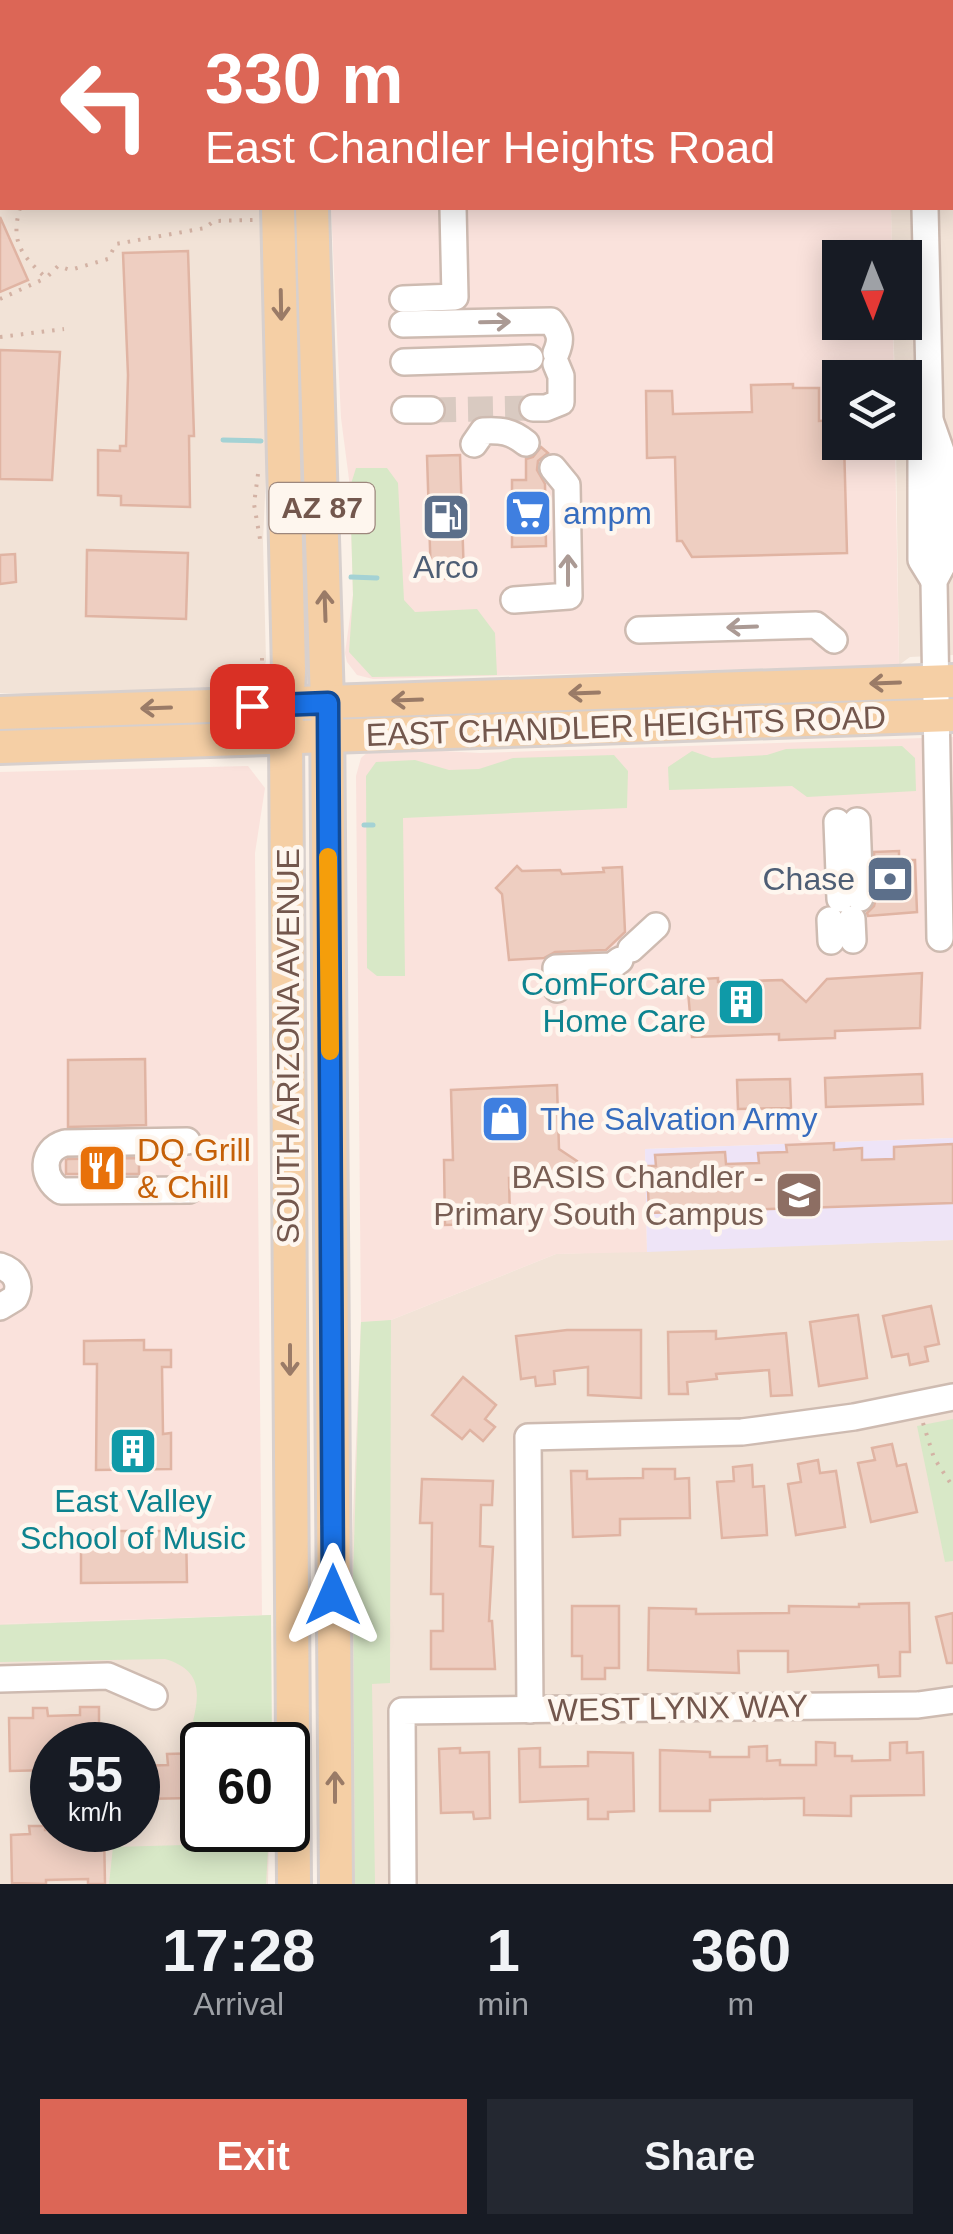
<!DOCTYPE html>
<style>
:root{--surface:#171b24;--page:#242831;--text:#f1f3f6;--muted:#9ea1a6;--accent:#dc6656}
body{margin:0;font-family:Helvetica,sans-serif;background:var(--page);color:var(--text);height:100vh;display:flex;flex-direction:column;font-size:38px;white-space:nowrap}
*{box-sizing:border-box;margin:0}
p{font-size:32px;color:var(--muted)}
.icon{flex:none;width:55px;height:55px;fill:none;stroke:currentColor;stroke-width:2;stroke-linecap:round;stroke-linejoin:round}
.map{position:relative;height:1884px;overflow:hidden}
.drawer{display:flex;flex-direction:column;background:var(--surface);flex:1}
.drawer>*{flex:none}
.top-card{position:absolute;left:0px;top:0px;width:955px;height:210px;box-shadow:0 5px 25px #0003;background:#dc6656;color:#fff;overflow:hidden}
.needle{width:65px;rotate:179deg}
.tools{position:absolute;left:822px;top:240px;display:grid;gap:20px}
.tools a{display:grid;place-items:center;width:100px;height:100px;border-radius:0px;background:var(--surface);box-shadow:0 5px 25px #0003;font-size:50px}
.speed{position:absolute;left:30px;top:1722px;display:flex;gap:20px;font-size:50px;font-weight:700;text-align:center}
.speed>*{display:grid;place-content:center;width:130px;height:130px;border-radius:50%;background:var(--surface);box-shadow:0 5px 25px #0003;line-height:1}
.speed small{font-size:25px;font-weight:400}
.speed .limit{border:5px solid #111;border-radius:15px;background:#fff;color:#111}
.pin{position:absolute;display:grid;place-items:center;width:85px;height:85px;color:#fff;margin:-42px;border-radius:20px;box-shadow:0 5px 15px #0006}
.me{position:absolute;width:110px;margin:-55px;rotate:0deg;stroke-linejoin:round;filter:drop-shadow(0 0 8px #0008)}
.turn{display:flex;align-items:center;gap:35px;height:210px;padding:0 40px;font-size:45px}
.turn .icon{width:130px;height:130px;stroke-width:2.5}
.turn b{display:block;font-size:70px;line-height:85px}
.eta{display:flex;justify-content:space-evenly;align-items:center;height:170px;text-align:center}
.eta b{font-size:60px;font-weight:800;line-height:70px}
.cta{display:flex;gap:20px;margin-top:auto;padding:20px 40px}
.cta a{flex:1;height:115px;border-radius:0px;background:var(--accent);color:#fff;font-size:40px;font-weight:800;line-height:115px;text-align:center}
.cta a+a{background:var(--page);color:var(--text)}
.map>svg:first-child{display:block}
.residential{fill:#f2e3d7;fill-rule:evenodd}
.commercial{fill:#fae2dc}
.education{fill:#eee4f7}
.green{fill:#d8e8c7}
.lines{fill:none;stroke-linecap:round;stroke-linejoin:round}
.stream{stroke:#a4d2d4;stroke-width:5}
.building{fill:#eecec1;stroke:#e0b4a3;stroke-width:2.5}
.minor-tunnel{stroke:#d9cac1;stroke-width:25;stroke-dasharray:25 12;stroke-linecap:butt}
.minor-casing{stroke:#cebbb1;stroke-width:30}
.major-casing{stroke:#d8d0cd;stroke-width:38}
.path{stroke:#d3b2a4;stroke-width:4;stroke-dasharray:2.5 8;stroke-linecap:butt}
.minor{stroke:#fff;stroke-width:25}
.major{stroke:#f5cfa5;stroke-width:32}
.oneway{stroke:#9a7b67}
.oneway2{stroke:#ab9a94}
.route-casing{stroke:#114b97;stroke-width:25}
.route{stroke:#1a73e8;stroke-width:18}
.slow{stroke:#f59e0b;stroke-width:18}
.labels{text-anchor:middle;stroke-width:9;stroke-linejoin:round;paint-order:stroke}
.shield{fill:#fef6ee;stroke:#9d877d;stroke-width:2.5}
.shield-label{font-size:30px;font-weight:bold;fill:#73574d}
.shop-label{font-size:32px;fill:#366cbe;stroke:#fef6ee;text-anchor:start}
.service-label{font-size:32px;fill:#4e5e75;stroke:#fef6ee}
.street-label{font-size:32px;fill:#73574d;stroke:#fef6ee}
.culture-label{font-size:32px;fill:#0d838f;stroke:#fef6ee;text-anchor:end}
.food-label{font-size:32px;fill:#c56008;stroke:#fef6ee;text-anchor:start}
.education-label{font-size:32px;fill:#785e54;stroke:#fef6ee;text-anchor:end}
</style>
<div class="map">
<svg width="953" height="1884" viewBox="0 0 953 1884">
<rect width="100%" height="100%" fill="#fbf1e8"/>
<g class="residential">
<path d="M0,0h258l-256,2v206h258l5,29 4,169 -6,135 3,120 -5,18 -12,10 -164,6 -85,-2z"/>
<path d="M326,0h627v655l-43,2 -11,8 -3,-222 9,-1v-64l-10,-1 -2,-54 12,-1v-64l-13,-1 -1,-49h61v-206z"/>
<path d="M953,1240v644h-601l-1,-319 10,-243 30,-2 165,-66z"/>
<path d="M271,1615l-1,130h-68v85h67l-1,54h-268v-260zM52,1745h86v85h-86z"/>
</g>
<g class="commercial">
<path d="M331,208h560l1,49 -52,1v64l53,1 1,54 -54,1v64l55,1 4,222 -526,14 -16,-4 -10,-13 -2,-9 8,-58 -3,-108 -9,-69z"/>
<path d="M953,737v401l-308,11 2,103 -91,2 -165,66 -30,2 -5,-546 5,-18 9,-8 15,-2 95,5z"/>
<path d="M248,766l17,22 -10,65 7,762 -262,9v-852z"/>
</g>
<path class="education" d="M953,1138v102l-306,12 -2,-103z"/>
<g class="green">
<path d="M356,468h31l11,15 6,117 11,12 62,-3 18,24 2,42 -125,2 -23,-25 4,-57 -3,-108z"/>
<path d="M902,746l13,12 1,33 -109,6 -15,-11 -123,4 -1,-23 24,-16 20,7 55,-3 19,-6z"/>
<path d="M614,755l14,16 -1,37 -224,10 2,158h-28l-10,-8 -1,-192 10,-14 39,-2 34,10 30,-1 34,-11z"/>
<path d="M391,1320l-1,363 -18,1 3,200h-20l-2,-308 8,-254z"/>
<path d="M953,1419v142l-8,1 -28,-136z"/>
<path d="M271,1615l1,130h-54v-6l-25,-18c8,-32 6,-52 -28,-62l-165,3v-37z"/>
<path d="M221,1830h48l-3,54h-157l4,-37 108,-3z"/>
</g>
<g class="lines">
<g class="stream">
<path d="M223,440l38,1"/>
<path d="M351,577l26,1"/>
<path d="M364,825h9"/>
</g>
</g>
<g class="building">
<path d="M0,217l28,63 -28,12z"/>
<path d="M188,251l6,185h-5l1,71 -69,-2v-9l-23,-1v-45l22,1v-5h6l2,-71 -5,-122z"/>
<path d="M0,350l60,2 -8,128 -52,-1z"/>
<path d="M793,384v4h26v33l21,-1v22h4l3,111 -155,4 -10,-16h-5l-2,-84 -28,1 -1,-67h26l1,23 79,-2 -1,-27z"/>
<path d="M541,447l7,6 -10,8 -1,9 8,14 1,62 -34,1v-67h14v-21l7,-2z"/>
<path d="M460,455l4,123 -33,1 -4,-123z"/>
<path d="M87,550l101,3 -2,66 -100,-3z"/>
<path d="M15,554l1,28 -16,2v-29z"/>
<path d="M899,851v9h16l2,52 -49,4 -1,-3 7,-7 2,-8 -2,-46z"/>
<path d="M517,866l5,5 38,-1 2,4 42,-2 -1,-4 19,-1 3,65 -19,18 -51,2 -11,6 -35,2 -7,-66 -6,-6z"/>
<path d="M922,973l-2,55 -85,3v7l-56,2v-6l-87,3 -5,-57 31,-2v4l64,-2 24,22 21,-23z"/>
<path d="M145,1059l1,66 -78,2v-67z"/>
<path d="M922,1074l1,30 -97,3 -1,-29z"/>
<path d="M790,1079l1,29 -53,1 -1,-29z"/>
<path d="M557,1085l2,64 18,12 -4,15 -64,2 1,45 -65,2 -1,-65h9l-2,-70z"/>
<path d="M834,1143v7l28,-2v12l32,-1v-12l59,-3v59l-304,10 -2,-47h9l-1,-11 70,-3 1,12 33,-1 -1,-10 29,-1 -1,-7z"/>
<path d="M139,1158v16h-73v-14l2,-1z"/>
<path d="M931,1306l8,38 -14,3 3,14 -18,4 -2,-11 -16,3 -9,-41z"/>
<path d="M858,1315l9,63 -48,8 -9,-64z"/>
<path d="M567,1330h74v68l-53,-3v-28l-34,4 1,13 -19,2 -1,-9 -14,2 -5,-43z"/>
<path d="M716,1331v8l70,-6 6,62 -21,1 -2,-26 -53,4 1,5 -30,3 1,12h-19l-1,-62z"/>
<path d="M144,1340v10h27v17h-9l1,67 8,-1v36l-75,1 1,-106h-13v-23z"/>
<path d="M463,1377l33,28 -11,14 10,8 -12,14 -13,-11 -8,9 -30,-24z"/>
<path d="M892,1444l5,22 9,-2 11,48 -46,10 -13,-59 17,-3 -3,-12z"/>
<path d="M818,1460l2,13 16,-2 9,56 -49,8 -8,-51 13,-2 -3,-18z"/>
<path d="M752,1465l1,22 11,-1 3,49 -45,3 -5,-56 17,-1 -1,-14z"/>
<path d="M643,1469h32v10l14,-1 1,40 -70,1v16l-47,2 -2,-66h16v8l56,-1z"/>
<path d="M422,1479l71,2 -1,24h-11l-1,41 13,1 -4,74h3l3,48h-64v-38h12v-37h-12l1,-71h-12z"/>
<path d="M81,1531h105l1,51 -106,1z"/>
<path d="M909,1603l1,49h-10v24l-21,1 -1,-12 -90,7v-21h-50l1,22 -91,-3 1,-62 47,1v5l93,-1v-7l70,1v-3z"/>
<path d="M572,1606h47v62h-14v11h-23v-23h-10z"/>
<path d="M953,1613v50h-6l-11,-46z"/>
<path d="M80,1707h19v38h-50l1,25 -40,1 -1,-53h24v-10h14l1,8 32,-1z"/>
<path d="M816,1742l19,1v13h17v5l38,-1v-17l17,-1v11l16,-1 1,43 -73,1v20l-47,-1v-17l-94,2v11h-50v-61l50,2v5h39v-10l18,-1v15l13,-1v5h36z"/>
<path d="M460,1748v5l29,-1 1,66 -16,1 -1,-7 -32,1 -2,-64z"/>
<path d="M540,1748v19l48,-1v-14l45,1 1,58 -26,1v7h-20v-20l-68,3 -1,-53z"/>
<path d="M202,1753v38h-6v7l-58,1v-33l30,-1 -1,-11z"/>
<path d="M29,1826h16v4h59l1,54h-17v-5l-42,1v4l-34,-1 -1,-48 19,-1z"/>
</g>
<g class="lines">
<path class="minor-tunnel" d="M431,410l102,-2"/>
<g class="minor-casing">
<g id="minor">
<path d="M442,0v2"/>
<path d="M889,0l1,2"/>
<path d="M952,133h1"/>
<path d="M925,208l5,212 12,34 2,62 1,44 -11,21 6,357"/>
<path d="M403,299l52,-2 -2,-89"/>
<path d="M403,324l148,-3c9,12 11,18 5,32"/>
<path d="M404,362l126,-4"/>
<path d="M533,408h13l15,-6v-26l-5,-12"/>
<path d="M405,410h26"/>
<path d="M930,420l-9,31v109l13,21"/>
<path d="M474,444l9,-13c18,-1 28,0 43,12"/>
<path d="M514,600l55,-4 -2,-111 -14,-17"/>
<path d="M639,630l177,-5 18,15"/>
<path d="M857,821l3,77"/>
<path d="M837,822l3,77"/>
<path d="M852,919l1,21"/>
<path d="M830,920l1,21"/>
<path d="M631,949l25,-23"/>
<path d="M557,989l-1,-21 56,-2 8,-6"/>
<path d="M187,1141l-122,2c-25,7 -24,35 -4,48l128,-1"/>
<path d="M0,1266c16,5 22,18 15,32l-15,9"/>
<path d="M0,1679l108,-3 46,20"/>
<path d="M530,1710l-2,-273 214,-5 112,-15 99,-20"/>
<path d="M403,1884l-1,-173 516,-6 35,-5"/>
</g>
</g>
<g class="major-casing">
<g id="major">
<path d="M273,0v2"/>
<path d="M307,0v2"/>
<path d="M278,208l11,463 -3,66 8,1147"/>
<path d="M312,208l15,495 9,1181"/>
<path d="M0,713l953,-32"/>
<path d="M0,747l953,-32"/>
</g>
</g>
<g class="path">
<path d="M20,208c-10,35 2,47 26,70l12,-12 12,4 38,-11 8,-15 89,-16 9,-7 39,-1"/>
<path d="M0,299l46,-21"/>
<path d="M0,337l64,-8"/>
<path d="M258,474l-4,30 6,35"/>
<path d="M262,658v15"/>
<path d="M923,1423l11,35 19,29"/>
</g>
<use href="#minor" class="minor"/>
<use href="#major" class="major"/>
</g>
<defs><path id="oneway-shaft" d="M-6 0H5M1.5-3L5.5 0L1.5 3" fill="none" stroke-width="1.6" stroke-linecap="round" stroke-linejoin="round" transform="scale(2.5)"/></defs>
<g class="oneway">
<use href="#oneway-shaft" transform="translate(281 305) rotate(89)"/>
<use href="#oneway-shaft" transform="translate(325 606) rotate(-92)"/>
<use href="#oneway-shaft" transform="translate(885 683) rotate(178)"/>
<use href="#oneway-shaft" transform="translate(584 693) rotate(178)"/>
<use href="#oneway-shaft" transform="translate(407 700) rotate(178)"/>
<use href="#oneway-shaft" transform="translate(156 708) rotate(178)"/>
<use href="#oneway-shaft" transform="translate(290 1360) rotate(90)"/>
<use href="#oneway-shaft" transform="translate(335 1787) rotate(-90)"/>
</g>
<g class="oneway2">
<use href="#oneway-shaft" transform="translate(495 322) rotate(-1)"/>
<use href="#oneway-shaft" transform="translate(568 570) rotate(-90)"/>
<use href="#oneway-shaft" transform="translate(742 627) rotate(178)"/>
</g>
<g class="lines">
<g class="route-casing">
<path id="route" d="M252,706l76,-3 5,892"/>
</g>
<use href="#route" class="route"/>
<path class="slow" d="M328,857l2,194"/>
</g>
<defs>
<g id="supermarket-square" transform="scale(2.5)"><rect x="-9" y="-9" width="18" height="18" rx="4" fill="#3f7fe0" stroke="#fef6ee"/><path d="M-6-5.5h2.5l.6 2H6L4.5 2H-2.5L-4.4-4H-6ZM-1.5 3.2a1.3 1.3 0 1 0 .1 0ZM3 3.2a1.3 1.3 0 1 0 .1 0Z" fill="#fff"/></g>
<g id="fuel-square" transform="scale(2.5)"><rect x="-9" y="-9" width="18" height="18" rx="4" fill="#5c6f8a" stroke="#fef6ee"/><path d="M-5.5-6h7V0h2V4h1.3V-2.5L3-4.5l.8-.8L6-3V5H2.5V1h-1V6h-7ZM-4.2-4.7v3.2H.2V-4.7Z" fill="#fff"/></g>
<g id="bank-square" transform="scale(2.5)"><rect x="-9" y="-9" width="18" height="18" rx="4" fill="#5c6f8a" stroke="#fef6ee"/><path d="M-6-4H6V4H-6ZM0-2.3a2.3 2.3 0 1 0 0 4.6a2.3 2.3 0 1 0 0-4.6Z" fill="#fff"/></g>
<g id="building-square" transform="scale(2.5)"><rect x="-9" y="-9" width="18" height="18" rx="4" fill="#0f9aa8" stroke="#fef6ee"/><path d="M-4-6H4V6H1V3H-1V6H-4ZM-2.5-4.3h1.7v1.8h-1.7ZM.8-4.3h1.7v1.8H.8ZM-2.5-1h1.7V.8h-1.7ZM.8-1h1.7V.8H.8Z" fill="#fff"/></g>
<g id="shop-square" transform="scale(2.5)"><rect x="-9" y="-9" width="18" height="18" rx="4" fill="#3f7fe0" stroke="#fef6ee"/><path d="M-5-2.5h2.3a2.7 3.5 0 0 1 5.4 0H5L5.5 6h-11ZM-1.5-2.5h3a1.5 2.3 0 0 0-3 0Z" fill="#fff"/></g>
<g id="restaurant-square" transform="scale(2.5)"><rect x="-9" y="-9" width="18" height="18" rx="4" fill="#e8710a" stroke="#fef6ee"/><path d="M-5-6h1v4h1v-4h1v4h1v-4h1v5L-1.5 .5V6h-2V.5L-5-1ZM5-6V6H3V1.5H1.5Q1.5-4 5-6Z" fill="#fff"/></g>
<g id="school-square" transform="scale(2.5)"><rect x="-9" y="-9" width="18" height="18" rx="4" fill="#8d6e63" stroke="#fef6ee"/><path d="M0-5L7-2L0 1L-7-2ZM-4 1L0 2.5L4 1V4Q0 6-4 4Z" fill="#fff"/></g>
</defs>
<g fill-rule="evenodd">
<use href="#supermarket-square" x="528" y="513"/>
<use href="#fuel-square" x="446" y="517"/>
<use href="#bank-square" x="890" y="879"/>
<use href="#building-square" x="741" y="1002"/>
<use href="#shop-square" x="505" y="1119"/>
<use href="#restaurant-square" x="102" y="1168"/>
<use href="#school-square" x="799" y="1195"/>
<use href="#building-square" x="133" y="1451"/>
</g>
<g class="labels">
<rect class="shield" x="269.5" y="483" width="105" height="50" rx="8"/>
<g class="shield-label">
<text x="322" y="518">AZ 87</text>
</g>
<g class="shop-label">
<text x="563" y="524">ampm</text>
<text x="540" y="1130">The Salvation Army</text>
</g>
<g class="service-label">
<text x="446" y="578">Arco</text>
<text x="855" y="890" text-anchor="end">Chase</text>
</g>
<g class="street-label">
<text transform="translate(626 726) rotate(-2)" y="11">EAST CHANDLER HEIGHTS ROAD</text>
<text transform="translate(288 1046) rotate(-90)" y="11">SOUTH ARIZONA AVENUE</text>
<text transform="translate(678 1708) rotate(-1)" y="11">WEST LYNX WAY</text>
</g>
<g class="culture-label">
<text x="706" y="995">ComForCare<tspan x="706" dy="37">Home Care</tspan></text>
<text x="133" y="1512" text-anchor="middle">East Valley<tspan x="133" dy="37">School of Music</tspan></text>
</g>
<g class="food-label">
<text x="137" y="1161">DQ Grill<tspan x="137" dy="37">&amp; Chill</tspan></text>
</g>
<g class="education-label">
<text x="764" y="1188">BASIS Chandler -<tspan x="764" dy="37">Primary South Campus</tspan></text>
</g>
</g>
</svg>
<div class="tools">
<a><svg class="needle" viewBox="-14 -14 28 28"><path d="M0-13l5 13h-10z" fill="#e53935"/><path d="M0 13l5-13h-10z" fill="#9ea1a6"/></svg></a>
<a><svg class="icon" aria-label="layers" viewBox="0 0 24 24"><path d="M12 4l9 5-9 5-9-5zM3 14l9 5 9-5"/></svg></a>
</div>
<div class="speed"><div>55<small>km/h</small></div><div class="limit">60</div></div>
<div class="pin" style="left:252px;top:706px;background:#d93025"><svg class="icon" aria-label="arrive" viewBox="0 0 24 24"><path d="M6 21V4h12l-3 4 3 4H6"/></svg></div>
<svg class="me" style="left:333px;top:1595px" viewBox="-20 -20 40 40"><path d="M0-17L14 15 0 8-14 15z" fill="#1a73e8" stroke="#fff" stroke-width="4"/></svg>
<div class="top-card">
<div class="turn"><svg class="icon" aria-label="left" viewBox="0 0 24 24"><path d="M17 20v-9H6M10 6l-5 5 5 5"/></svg><div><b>330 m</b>East Chandler Heights Road</div></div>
</div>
</div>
<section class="drawer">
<div class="eta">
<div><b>17:28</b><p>Arrival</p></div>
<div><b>1</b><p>min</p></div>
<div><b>360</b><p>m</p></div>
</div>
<div class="cta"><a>Exit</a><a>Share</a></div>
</section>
